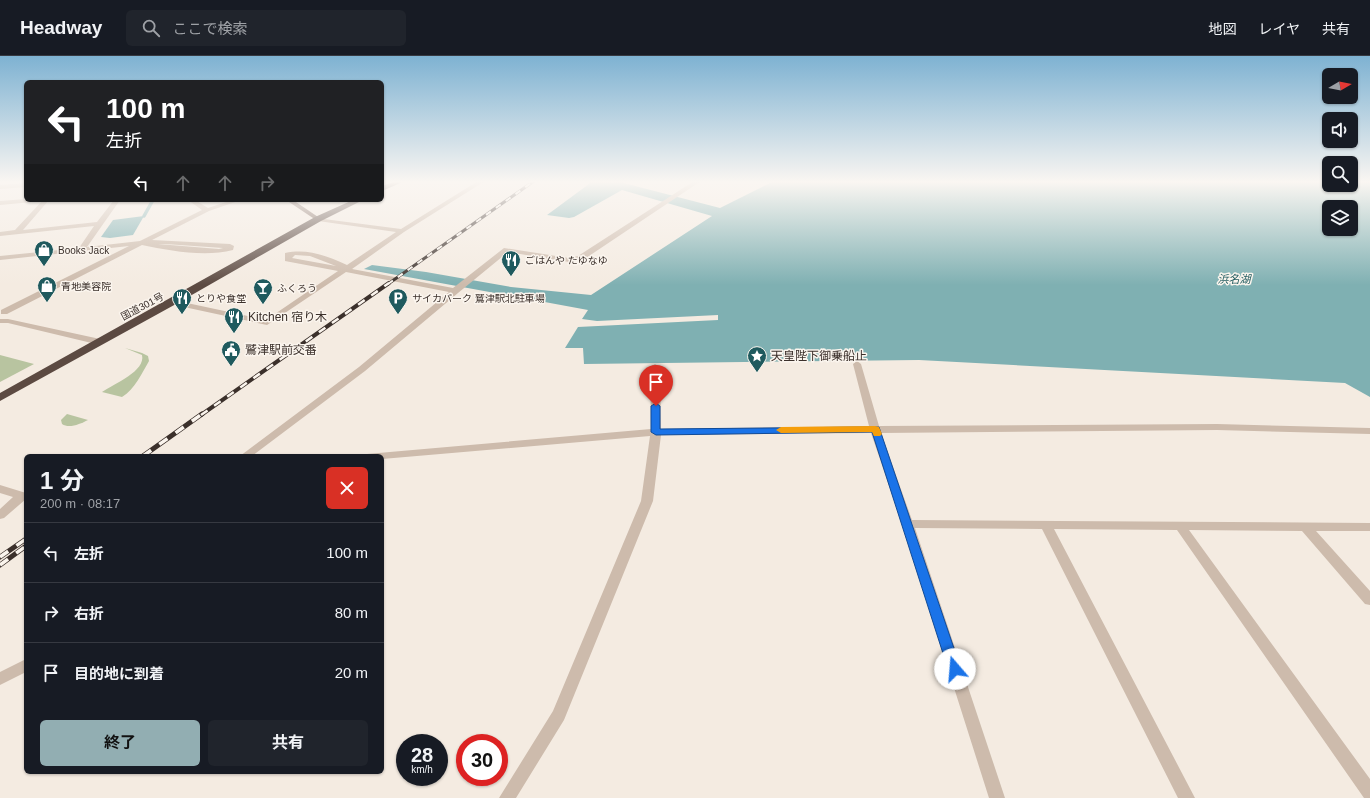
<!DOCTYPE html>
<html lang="ja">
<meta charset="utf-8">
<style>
:root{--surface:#171b24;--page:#20242c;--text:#f1f3f6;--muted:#9ea1a6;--line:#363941;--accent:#92aeb2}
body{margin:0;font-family:Helvetica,"Noto Sans JP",sans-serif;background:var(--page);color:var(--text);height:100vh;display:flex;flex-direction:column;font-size:15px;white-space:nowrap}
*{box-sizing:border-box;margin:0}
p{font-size:13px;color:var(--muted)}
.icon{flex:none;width:22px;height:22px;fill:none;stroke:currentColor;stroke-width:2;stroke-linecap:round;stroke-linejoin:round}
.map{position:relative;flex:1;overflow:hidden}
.drawer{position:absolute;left:24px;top:398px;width:360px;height:320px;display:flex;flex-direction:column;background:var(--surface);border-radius:6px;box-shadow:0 1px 3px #0004}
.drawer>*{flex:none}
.hud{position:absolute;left:24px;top:24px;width:360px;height:122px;border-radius:6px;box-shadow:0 1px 3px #0004;background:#202124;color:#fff;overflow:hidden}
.needle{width:26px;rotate:80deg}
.controls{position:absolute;left:1322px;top:12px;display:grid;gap:8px}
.controls a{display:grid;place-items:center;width:36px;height:36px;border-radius:6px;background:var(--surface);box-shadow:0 1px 3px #0004;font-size:20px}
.speed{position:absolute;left:396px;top:678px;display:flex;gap:8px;font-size:20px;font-weight:700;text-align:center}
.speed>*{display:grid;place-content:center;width:52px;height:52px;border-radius:50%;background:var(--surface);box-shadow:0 1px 3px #0004;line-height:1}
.speed small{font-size:10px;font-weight:400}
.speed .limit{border:6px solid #d22;background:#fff;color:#111}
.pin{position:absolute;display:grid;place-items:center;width:34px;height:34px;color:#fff;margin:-41px -17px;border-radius:50% 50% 50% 0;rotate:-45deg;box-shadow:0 0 4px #0007}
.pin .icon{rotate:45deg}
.me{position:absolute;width:44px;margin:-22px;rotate:342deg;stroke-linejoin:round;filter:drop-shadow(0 0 3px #0008)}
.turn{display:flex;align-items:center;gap:14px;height:84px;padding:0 16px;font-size:18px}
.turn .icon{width:52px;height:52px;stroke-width:2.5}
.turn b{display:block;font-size:28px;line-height:34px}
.lanes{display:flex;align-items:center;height:38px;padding:0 16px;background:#0003;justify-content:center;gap:20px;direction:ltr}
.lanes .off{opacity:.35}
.round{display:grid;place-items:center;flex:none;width:42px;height:42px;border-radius:6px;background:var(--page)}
.summary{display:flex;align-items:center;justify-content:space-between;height:68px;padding:0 16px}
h1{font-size:24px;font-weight:700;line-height:30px}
.primary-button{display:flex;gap:8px;margin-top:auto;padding:8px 16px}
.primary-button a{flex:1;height:46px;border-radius:6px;background:var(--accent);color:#111;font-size:16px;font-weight:700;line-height:46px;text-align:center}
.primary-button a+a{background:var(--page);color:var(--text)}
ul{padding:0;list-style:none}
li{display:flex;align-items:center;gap:12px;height:60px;padding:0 16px;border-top:1px solid var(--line)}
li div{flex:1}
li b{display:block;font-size:15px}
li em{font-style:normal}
header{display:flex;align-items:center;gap:24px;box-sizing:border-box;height:56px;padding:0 20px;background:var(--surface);border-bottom:1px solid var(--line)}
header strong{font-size:19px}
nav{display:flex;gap:22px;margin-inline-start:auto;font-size:14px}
.search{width:280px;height:36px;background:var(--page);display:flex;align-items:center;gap:10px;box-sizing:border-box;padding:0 14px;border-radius:6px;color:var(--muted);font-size:15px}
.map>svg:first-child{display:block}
.green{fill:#b8c4a0}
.water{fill:#7fb0b2;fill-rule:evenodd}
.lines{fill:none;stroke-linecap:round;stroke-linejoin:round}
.stream{stroke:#7fb0b2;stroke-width:3.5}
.minor{fill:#cdbbac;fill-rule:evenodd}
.major{fill:#7d675c;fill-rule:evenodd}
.highway{fill:#5c4a42;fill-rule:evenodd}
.rail-far2-casing{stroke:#3b302b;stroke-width:3}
.rail-far1-casing{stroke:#3b302b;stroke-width:4}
.rail-casing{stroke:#3b302b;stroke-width:5}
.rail-far2{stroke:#fbf5ee;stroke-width:2;stroke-dasharray:6;stroke-linecap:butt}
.rail-far1{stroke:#fbf5ee;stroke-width:2.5;stroke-dasharray:8;stroke-linecap:butt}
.rail{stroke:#fbf5ee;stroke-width:3.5;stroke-dasharray:10;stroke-linecap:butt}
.route{fill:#1a73e8;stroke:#114b97}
.slow{fill:#f59e0b}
.labels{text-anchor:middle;stroke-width:3;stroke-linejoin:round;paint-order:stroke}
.far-poi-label{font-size:10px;fill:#3b302b;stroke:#fbf5ee;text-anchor:start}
.far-street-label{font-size:10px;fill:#3b302b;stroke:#fbf5ee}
.far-water-label{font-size:11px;font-style:italic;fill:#1f5a5e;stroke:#fbf5ee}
.poi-label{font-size:12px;fill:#3b302b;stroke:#fbf5ee;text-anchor:start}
</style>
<header>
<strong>Headway</strong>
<div class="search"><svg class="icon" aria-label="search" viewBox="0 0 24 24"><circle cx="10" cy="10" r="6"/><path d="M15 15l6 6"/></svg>ここで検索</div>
<nav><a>地図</a><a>レイヤ</a><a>共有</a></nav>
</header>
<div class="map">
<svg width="1370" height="742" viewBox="0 0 1370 742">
<rect width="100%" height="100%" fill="#f4ebe1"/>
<g class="green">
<path d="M125,292l17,5 6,3 1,5c-7,12 -14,28 -27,36l-20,-5c12,-8 44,-21 40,-37z"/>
<path d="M0,299l34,9 -34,18z"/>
<path d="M67,358l21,6c-8,4 -19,9 -26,4l-1,-4z"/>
</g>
<g class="water">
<path d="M593,125l19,2 4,-2 104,27 54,-27h555v4h22v-4h19v216l-25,-14 -426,-23 -335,4 -1,-16h-18l13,-21 140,-7v-5l-121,6 -15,-2 6,-9 -224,-41 8,-4 54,7 85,15 80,8 121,-79 -90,-26 -48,27 -5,1 -22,-3zM1329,151h22v22h-22z"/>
<path d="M144,160l-11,19 -23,3 -9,-1 12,-17z"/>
</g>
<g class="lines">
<path class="stream" d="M144,160l9,-16"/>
<g class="minor">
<path d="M478,125h7l-81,51 -52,37 101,19 51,-40 65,10 9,-2 116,-75h7l-118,79 -14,2 -61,-10 -50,41 -93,78 -113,85h-12l119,-89 90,-75 -103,-20 -79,53 -97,-21v-4h3l93,20 72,-49 -53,-10v-8c23,-5 42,3 62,12l49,-33 -78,-11 -3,-2 1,-1 85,11zM295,199l15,1 26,10 -44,-8z"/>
<path d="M26,127v4l-26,2v-4z"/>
<path d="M26,143v1h9l-3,2 -32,3v-4z"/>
<path d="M43,144h6l-26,30 74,-8 17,-22h6l-33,47 53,-6 62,-31 -14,-10h7l13,8 24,-8h9l-32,11 -57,29 78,4 4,2 -1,4c-28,7 -63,1 -91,-5l-135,69h-6v-4l128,-64 -129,14v-4l79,-8 15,-22 -94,10v-4l15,-2zM158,188h7l58,4 -4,1z"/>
<path d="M0,263h8l92,20 4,3 -4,3 -92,-22h-8z"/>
<path d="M857,305l4,3 18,62 338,-2 153,4v6l-153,-4 -336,3 31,87 458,3v8h-54l54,60v14l-5,-1 -63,-73 -113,-1 181,249v19h-6l-187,-268 -123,-1 141,269h-17l-136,-269 -127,-1 90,270h-16l-87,-274 -31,-91 -210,2 -8,66 -89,219 -48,78h-17l54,-87 88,-210 9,-65 -268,23v-3h-16l1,-2 284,-25 -1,-62 5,-3 5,3 1,62 208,-3 -16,-62z"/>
<path d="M0,429l26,8v6l-22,19 -4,1v-10l13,-12 -13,-4z"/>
<path d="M26,603v13l-26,13v-13z"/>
</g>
<path class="major" d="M286,144h7l28,19 -5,1z"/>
<g class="highway">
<path d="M396,125h9l-23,10v-5z"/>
<path d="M353,144h10l-42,21 -145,83 -176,97v-8l315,-176z"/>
</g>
<g class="rail-far2-casing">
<path id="rail-far2" d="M388,228l146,-103"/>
</g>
<g class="rail-far1-casing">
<path id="rail-far1" d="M201,359l188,-132"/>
</g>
<g class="rail-casing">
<g id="rail">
<path d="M143,400l59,-42"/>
<path d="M0,501l26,-18"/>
<path d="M0,509l26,-19"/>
</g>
</g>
<use href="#rail-far2" class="rail-far2"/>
<use href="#rail-far1" class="rail-far1"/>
<use href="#rail" class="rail"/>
</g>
<linearGradient id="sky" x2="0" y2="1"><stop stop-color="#7eb2d2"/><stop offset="0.55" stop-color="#faf6f2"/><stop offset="1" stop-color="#faf6f2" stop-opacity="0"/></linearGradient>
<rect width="1370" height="229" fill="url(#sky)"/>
<path class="route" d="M656,347l4,3v23l219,-2 82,242 -2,4 -4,1 -5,-1 -2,-4 -76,-237 -216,3 -5,-3v-26z"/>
<path class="slow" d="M875,370l4,1 3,7 -2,2h-6l-2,-4 -91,1 -5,-3 5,-3z"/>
<defs>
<g id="shop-pin" transform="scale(1)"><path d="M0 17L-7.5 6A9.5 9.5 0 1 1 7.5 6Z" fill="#1f5a5e" stroke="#fbf5ee"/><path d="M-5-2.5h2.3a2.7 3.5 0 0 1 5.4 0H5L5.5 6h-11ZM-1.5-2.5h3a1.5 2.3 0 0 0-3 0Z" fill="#fff"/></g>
<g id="restaurant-pin" transform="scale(1)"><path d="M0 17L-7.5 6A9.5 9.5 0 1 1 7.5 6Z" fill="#1f5a5e" stroke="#fbf5ee"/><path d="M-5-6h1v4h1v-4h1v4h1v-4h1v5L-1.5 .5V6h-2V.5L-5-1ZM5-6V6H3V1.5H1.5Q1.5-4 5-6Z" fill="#fff"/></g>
<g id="bar-pin" transform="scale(1)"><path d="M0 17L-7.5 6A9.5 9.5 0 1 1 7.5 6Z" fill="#1f5a5e" stroke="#fbf5ee"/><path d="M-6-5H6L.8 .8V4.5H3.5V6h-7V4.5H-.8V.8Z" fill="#fff"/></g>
<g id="parking-pin" transform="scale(1)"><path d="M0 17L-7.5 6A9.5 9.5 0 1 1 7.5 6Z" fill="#1f5a5e" stroke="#fbf5ee"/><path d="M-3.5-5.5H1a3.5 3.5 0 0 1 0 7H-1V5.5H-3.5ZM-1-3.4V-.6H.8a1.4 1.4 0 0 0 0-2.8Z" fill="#fff"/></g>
<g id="civic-pin" transform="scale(1)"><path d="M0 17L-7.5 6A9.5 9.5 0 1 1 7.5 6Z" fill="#1f5a5e" stroke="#fbf5ee"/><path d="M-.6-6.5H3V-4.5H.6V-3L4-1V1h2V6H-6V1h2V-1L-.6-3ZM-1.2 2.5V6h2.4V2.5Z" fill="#fff"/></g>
<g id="sight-pin" transform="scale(1)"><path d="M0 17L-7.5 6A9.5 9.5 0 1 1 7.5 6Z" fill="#1f5a5e" stroke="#fbf5ee"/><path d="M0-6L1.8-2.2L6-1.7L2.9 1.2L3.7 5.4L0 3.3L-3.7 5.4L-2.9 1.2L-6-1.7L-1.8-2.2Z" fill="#fff"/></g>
</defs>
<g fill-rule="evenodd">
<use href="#shop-pin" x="44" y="194"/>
<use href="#restaurant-pin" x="511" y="204"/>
<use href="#shop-pin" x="47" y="230"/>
<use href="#bar-pin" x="263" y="232"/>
<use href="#restaurant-pin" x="182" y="242"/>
<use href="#parking-pin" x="398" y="242"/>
<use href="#restaurant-pin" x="234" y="261"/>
<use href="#civic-pin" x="231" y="294"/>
<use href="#sight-pin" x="757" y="300"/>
</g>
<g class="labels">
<g class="far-poi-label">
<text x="58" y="198">Books Jack</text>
<text x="525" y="208">ごはんや たゆなゆ</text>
<text x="61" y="234">青地美容院</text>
<text x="277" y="236">ふくろう</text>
<text x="196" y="246">とりや食堂</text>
<text x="412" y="246">サイカパーク 鷲津駅北駐車場</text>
</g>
<g class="far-street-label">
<text transform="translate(142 250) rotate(-28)" y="4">国道301号</text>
</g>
<g class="far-water-label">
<text x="1234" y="227">浜名湖</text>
</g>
<g class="poi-label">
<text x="248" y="265">Kitchen 宿り木</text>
<text x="245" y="298">鷲津駅前交番</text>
<text x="771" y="304">天皇陛下御乗船止</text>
</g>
</g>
</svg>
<div class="controls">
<a><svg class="needle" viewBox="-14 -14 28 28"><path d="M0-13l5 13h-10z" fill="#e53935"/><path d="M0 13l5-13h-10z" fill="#9ea1a6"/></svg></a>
<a><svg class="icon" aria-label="sound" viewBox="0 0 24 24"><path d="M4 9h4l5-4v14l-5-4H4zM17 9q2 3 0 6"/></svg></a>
<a><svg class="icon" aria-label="search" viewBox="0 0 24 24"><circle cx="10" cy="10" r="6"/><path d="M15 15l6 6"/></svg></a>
<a><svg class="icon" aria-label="layers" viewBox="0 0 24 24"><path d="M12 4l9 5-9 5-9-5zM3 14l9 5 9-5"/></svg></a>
</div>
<div class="speed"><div>28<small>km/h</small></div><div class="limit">30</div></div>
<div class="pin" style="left:656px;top:350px;background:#d93025"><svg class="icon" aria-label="arrive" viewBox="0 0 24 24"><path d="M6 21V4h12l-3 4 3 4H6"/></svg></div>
<svg class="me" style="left:955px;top:613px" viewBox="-20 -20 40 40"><circle r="19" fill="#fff"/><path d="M0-13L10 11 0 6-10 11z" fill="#1a73e8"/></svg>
<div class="hud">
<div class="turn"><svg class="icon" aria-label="left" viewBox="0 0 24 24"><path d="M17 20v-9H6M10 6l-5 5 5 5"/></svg><div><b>100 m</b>左折</div></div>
<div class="lanes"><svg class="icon" aria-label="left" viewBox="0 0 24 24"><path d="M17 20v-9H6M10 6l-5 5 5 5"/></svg><svg class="icon off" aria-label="ahead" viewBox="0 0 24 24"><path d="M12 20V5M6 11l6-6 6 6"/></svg><svg class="icon off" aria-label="ahead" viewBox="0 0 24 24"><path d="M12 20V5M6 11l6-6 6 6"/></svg><svg class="icon off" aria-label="right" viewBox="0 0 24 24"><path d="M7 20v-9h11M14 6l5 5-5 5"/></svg></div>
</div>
<section class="drawer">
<div class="summary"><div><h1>1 分</h1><p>200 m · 08:17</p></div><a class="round" style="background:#d93025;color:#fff"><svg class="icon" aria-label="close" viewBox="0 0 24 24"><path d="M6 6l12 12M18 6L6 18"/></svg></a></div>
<ul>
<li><svg class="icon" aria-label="left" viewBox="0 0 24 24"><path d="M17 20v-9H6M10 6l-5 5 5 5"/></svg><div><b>左折</b></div><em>100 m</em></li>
<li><svg class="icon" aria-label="right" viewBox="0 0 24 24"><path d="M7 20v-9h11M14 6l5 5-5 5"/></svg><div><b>右折</b></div><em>80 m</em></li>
<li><svg class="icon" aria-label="arrive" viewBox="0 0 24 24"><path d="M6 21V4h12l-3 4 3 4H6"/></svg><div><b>目的地に到着</b></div><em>20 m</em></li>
</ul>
<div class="primary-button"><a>終了</a><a>共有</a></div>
</section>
</div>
